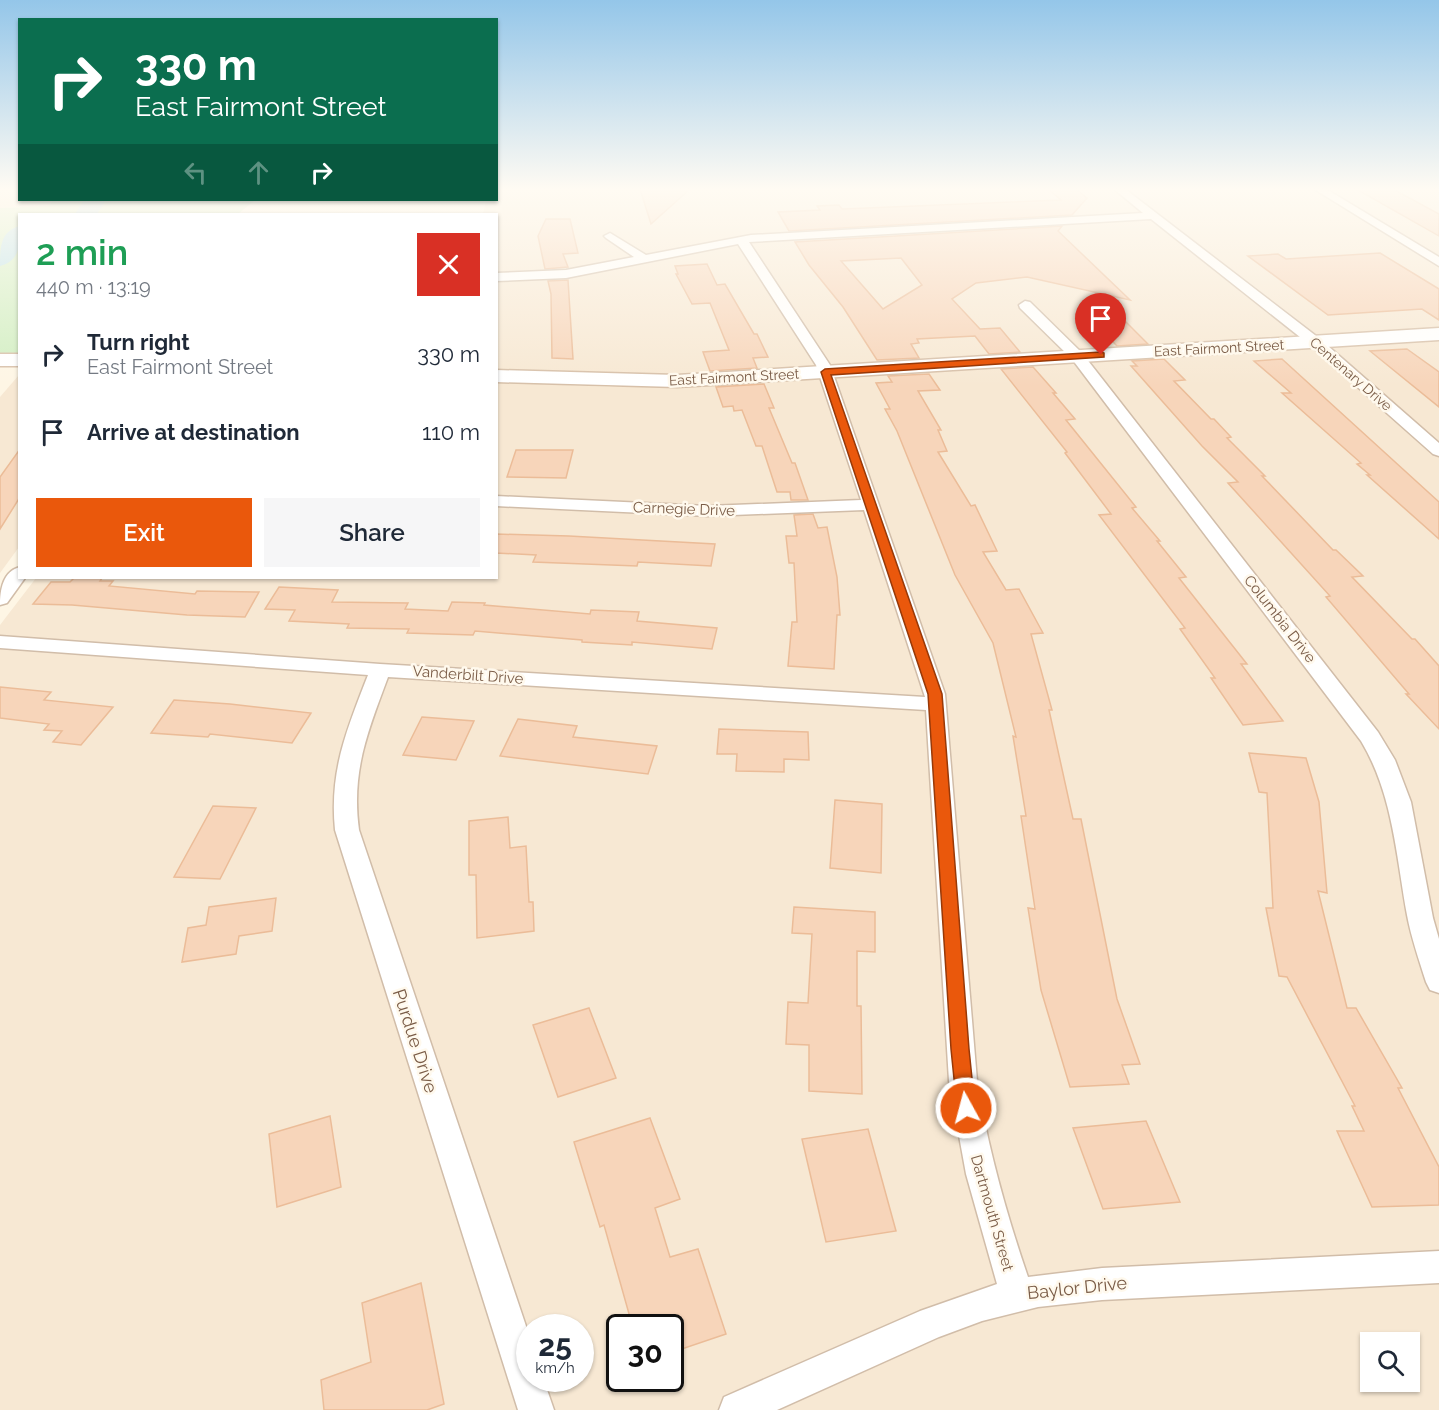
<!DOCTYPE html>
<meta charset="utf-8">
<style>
:root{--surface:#fff;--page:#f6f6f7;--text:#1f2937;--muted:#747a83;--accent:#ea580c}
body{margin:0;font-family:Raleway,sans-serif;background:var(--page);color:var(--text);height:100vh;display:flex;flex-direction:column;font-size:22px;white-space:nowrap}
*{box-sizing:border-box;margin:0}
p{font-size:20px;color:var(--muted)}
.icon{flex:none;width:33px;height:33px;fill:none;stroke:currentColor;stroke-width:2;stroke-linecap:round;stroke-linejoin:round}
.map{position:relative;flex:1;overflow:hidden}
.side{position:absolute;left:18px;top:213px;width:480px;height:366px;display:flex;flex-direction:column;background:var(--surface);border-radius:0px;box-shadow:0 2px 4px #0004}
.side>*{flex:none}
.top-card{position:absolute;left:18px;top:18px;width:480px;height:183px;border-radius:0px;box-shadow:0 2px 4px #0004;background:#0b6e4f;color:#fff;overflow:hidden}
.buttons{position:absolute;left:1360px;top:1332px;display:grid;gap:12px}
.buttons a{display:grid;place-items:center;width:60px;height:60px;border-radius:0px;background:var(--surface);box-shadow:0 2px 4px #0004;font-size:30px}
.speed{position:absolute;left:516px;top:1314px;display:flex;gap:12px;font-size:30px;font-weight:700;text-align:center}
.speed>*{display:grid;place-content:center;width:78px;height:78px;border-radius:50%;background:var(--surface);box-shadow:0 2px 4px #0004;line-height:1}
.speed small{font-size:15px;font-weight:400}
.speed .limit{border:3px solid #111;border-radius:9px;background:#fff;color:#111}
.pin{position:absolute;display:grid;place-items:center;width:51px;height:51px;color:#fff;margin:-62px -26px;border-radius:50% 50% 50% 0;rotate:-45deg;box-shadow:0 0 6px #0007}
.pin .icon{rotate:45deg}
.me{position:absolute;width:66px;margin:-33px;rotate:353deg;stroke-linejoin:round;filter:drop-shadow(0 0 4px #0008)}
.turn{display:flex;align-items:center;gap:21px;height:126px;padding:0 18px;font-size:27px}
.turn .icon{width:78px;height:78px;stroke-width:2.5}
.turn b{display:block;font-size:42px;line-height:51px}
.lanes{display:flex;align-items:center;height:57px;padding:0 18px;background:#0003;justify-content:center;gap:30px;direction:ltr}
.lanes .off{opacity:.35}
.round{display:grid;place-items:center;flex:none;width:63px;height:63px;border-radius:0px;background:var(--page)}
.overview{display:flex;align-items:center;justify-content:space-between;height:102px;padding:0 18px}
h1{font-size:36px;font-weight:600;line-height:45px;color:#1e9e55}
.cta{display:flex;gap:12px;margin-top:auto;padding:12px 18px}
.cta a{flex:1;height:69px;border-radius:0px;background:var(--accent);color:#fff;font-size:24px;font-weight:600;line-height:69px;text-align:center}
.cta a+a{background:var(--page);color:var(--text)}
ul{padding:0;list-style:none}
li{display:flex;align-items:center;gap:18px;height:78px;padding:0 18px}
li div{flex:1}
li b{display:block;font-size:22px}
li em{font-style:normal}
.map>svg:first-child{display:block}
.residential{fill:#f7e8d3;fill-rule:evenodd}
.green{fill:#d1eec2}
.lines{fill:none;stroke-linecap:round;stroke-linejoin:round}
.river{fill:#b7e0ea;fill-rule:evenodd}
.building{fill:#f7d5ba;stroke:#ebbc98;stroke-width:1.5;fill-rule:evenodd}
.street-casing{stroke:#d1bda9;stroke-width:3}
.secondary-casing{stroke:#d7c0a9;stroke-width:3}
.street{fill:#fff;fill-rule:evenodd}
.secondary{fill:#fff;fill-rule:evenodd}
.route{fill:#ea580c;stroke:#983908;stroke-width:1.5}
.labels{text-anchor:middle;stroke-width:5;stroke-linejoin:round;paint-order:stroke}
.far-street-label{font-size:14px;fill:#7a5c47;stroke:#fff9ed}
.street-label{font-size:15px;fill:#7a5c47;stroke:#fff9ed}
.near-street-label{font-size:18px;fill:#7a5c47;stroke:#fff9ed}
</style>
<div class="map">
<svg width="1439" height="1410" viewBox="0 0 1439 1410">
<rect width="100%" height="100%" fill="#fef6e5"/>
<g class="residential">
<path d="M0,189h19l1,11h33l-4,6 -49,2z"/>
<path d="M497,189h942v139l-752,47 -44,2 -146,-6 -1,-157h-13l3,-14h10z"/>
<path d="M1439,340v1070h-1439v-785l36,-47h460l1,-196 112,5 127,-3zM530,1328h50v50h-50zM620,1328h50v50h-50zM1371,1342h39v40h-39z"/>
<path d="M19,375v172l-19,26v-176z"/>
</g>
<path class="green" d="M53,200h202l-17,14h-218l-1,139h-19v-145l49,-2z"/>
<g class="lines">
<g class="river">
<path d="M84,200h22l-9,14h-22z"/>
<path d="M20,226c0,18 0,35 -20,40 0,-18 0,-35 20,-40z"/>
</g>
</g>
<g class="building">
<path d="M640,189h50l-39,35z"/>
<path d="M1048,189h28l11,9 -15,17 -283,16 -11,-19 42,-2 -3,-4 22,-1 3,4 219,-9z"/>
<path d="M1356,189h37l46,25v22z"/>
<path d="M546,219h24l8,34 -15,1 5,13 -23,2 -7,-33z"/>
<path d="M1062,226l-4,5 72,69 -103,-23 -51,6 -24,16 28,30 20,-1 20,24 -31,2 -14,-18 -58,3 2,4 -8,1 8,14 -42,2 -34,-53 -34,-42 -14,-23zM901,258l21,27 -39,24 -42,-48z"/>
<path d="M1380,253l59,36v31l-17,-11 -94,6 -80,-59 30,-2 8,5z"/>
<path d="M707,264l10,21 8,-1 29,50h3l11,23 -15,1 4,10 -47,3 -7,-19 26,-2 -19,-47 -18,1 -16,-30h2l-3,-8z"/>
<path d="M568,280l5,79 -21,-1 -1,-64 -3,-13z"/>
<path d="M1124,320l24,24 -31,2 -23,-24z"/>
<path d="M1407,349l32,23v35l-69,-56z"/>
<path d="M1164,359l21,21 -11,1 37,38h3l17,18 -4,1 38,38h-3l71,74h3l27,26 -11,1 60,62h3l24,27v63l-33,-35h3l-83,-97 4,-1 -102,-113 10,-1 -36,-36 -71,-80h6l-5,-5z"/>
<path d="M1282,359l157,143v37l-72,-64h3l-13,-11 4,-1 -79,-70h9l-37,-32z"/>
<path d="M1033,367l23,26h-3l22,26 -9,1 70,87 -4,1 28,33h-3l29,36 -7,1 68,86h-6l42,57 -40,4 -32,-47h4l-35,-49 5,-1 -86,-113 12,-1 -46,-61 2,-1 -66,-83z"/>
<path d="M929,374l11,16 -22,1 23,39h-3l9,21 -9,1 33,54 4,-1 22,46 -14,1 23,38 13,-1 24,44 -12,1 21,76h-3l24,109h8l36,180 23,65 -18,1 7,19 -59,3 -29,-97 -13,-82 7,1 -14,-93h5l-13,-80 3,1 -23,-94 -38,-68 -58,-144 -12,-22h5l-14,-26 16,-1 -4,-6z"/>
<path d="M764,384l10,24h-5l23,55h3l13,37h-17l-1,-8h-13l-15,-46h-6l-14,-36 -8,1 -1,-5 -10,1 -7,-20z"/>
<path d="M20,449v48l-20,32v-52z"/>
<path d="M516,450h57l-7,28 -59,-1z"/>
<path d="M813,514l5,14 9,-1 10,50 3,38h-3l-3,54 -46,-3 4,-44h5l-3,-59h-5l-3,-27h11l-3,-21z"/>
<path d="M496,534l73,2 146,8 -4,22 -73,-4 -1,4 -104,-4 3,-7 -40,-2z"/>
<path d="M74,578h28l-2,3h13l-4,5 86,8 2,-3 62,1 -14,25 -58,-2 -115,-10 -39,-1 18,-22h19z"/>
<path d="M279,587l59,3 -6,12 76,1 -3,6 43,2 4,-9 33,1 -1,2 106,9 1,-4 48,2 -2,9 80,7 -5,21 -80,-7v3l-50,-3v-2l-107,-9 -2,4 -66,-2 2,-4 -62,-1 2,-4 -60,-3 6,-11 -30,-1z"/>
<path d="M0,687l51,5 -7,8 69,7 -32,38 -28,-3 9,-11 -18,-1 5,-6 -49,-6z"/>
<path d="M174,700l56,4 81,9 -19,30 -82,-9 -2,3 -57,-4z"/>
<path d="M422,717l52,4 -18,39 -53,-5z"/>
<path d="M518,719l59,7 -4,11 84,9 -9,28 -148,-18z"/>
<path d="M719,729l89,3 1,28 -25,-1v13l-48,-1 1,-17h-20z"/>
<path d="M1249,753l57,5 13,44 8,91 -9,-2 29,117h9l46,80h-4l41,79v38l-67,2 -35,-76h27l-12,-25h3l-68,-129 -8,-1 -13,-68h7l-6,-115 -8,-1z"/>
<path d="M835,800l47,4 -1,69 -51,-5z"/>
<path d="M213,806l43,2 -36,71 -46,-2z"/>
<path d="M508,817l2,31 16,-2 3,56h4l1,29 -57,7 -1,-63h-7v-54z"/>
<path d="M276,898l-4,33 -33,5 -3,18 -54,8 6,-34 18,-3 3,-18z"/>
<path d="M794,907l81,5v40l-18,-1v55h4l1,88 -53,-3v-46l-23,-1 2,-42 20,1 4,-69 -20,-1z"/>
<path d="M589,1008l27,70 -58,19 -25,-72z"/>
<path d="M330,1116l11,71 -64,20 -8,-73z"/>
<path d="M650,1118l30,81 -25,9 15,49 28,-8 28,85 -56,19v-25h-37l-29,-103 -4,2 -26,-85z"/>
<path d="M1146,1121l34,81 -77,7 -30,-81z"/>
<path d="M868,1129l28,102 -70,11 -24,-103z"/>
<path d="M421,1283l23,121 -17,6h-103l-3,-30 50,-18 -9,-59z"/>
</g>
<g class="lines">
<g class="street-casing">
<g id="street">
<path d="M1114,189h11l195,150 119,104v13l-6,-2 -123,-109 -159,-126 -402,23 81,123 115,329 32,387c11,67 29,132 51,196l74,-9 337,-17v32l-337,17 -64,7 -56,14 -43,16 -162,73h-58l5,-13 196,-86 77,-27 -31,-110 -17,-93 -23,-371 -538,-33c-20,54 -37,94 -29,153l171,508v40h13l11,32h-36l-183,-580c-6,-59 12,-101 33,-155l-368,-27v-12l380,28 545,33 -61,-187 -156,6 -212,-10v-10l212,10 153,-6 -45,-135 -78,-121 -172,34 -70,3v-8l70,-3 68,-13 -28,-19 -2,-2 6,-3 36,22 105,-20 392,-22z"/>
<path d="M1314,189h12l113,68v9z"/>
<path d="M1025,301l5,1 52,51 296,379 17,28 16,42 22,116 6,21v54l-9,-3 -4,-8c-7,-22 -15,-45 -19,-67 -11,-60 -14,-121 -46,-174l-289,-382 -52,-51 -1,-3z"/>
<path d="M20,567v11h5l-18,25 -7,2c0,-15 3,-34 20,-38z"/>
</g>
</g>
<g class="secondary-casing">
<g id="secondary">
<path d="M1439,328v12l-762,47 -181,-5v-12l181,5z"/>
<rect x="0" y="354" width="20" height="12"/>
</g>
</g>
<use href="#street" class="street"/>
<use href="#secondary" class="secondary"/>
</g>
<linearGradient id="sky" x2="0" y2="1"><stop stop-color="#94c6e9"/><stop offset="0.49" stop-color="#fffbf3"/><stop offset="1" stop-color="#fffbf3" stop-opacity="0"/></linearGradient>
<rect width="1439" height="386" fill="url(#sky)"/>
<path class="route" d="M1101,352l3,1v4l-273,18 111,319 27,355 6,59 -2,6 -7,2 -7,-2 -2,-6 -6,-59 -23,-355 -107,-322 4,-3z"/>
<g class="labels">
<g class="far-street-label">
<text transform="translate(1219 348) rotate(-3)" y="5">East Fairmont Street</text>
<text transform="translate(1351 374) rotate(41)" y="5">Centenary Drive</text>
<text transform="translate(734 377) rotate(-3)" y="5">East Fairmont Street</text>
</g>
<g class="street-label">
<text transform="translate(684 509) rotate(2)" y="5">Carnegie Drive</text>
<text transform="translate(1280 619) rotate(52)" y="5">Columbia Drive</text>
<text transform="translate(468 675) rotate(4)" y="5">Vanderbilt Drive</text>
<text transform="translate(992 1213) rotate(74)" y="5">Dartmouth Street</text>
</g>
<g class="near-street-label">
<text transform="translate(415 1041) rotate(72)" y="6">Purdue Drive</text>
<text transform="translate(1077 1288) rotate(-6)" y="6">Baylor Drive</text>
</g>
</g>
</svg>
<div class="buttons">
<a><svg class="icon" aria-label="search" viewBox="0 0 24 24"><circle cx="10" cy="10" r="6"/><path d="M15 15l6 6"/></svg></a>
</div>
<div class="speed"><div>25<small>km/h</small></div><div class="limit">30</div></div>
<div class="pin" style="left:1101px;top:355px;background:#d93025"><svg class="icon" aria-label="arrive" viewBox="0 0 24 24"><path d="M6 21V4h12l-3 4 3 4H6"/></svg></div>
<svg class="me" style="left:966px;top:1108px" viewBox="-20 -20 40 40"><circle r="17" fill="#ea580c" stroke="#fff" stroke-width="3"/><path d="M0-11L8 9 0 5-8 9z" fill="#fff"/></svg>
<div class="top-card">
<div class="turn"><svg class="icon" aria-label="right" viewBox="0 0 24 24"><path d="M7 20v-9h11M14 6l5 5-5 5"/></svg><div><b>330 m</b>East Fairmont Street</div></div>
<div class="lanes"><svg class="icon off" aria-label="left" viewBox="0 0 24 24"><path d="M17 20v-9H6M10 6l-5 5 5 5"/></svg><svg class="icon off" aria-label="ahead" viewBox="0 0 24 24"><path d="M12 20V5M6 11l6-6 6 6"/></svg><svg class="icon" aria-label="right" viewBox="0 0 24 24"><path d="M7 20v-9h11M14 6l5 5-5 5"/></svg></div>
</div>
<section class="side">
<div class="overview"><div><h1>2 min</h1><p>440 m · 13:19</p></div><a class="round" style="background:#d93025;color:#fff"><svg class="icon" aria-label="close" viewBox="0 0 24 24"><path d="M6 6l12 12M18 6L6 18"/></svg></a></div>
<ul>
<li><svg class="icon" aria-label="right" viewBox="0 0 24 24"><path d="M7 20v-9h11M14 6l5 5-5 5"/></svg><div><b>Turn right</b><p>East Fairmont Street</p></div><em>330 m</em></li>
<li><svg class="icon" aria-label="arrive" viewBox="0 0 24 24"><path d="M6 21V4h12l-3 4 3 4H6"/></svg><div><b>Arrive at destination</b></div><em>110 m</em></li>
</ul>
<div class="cta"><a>Exit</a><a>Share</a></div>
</section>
</div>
